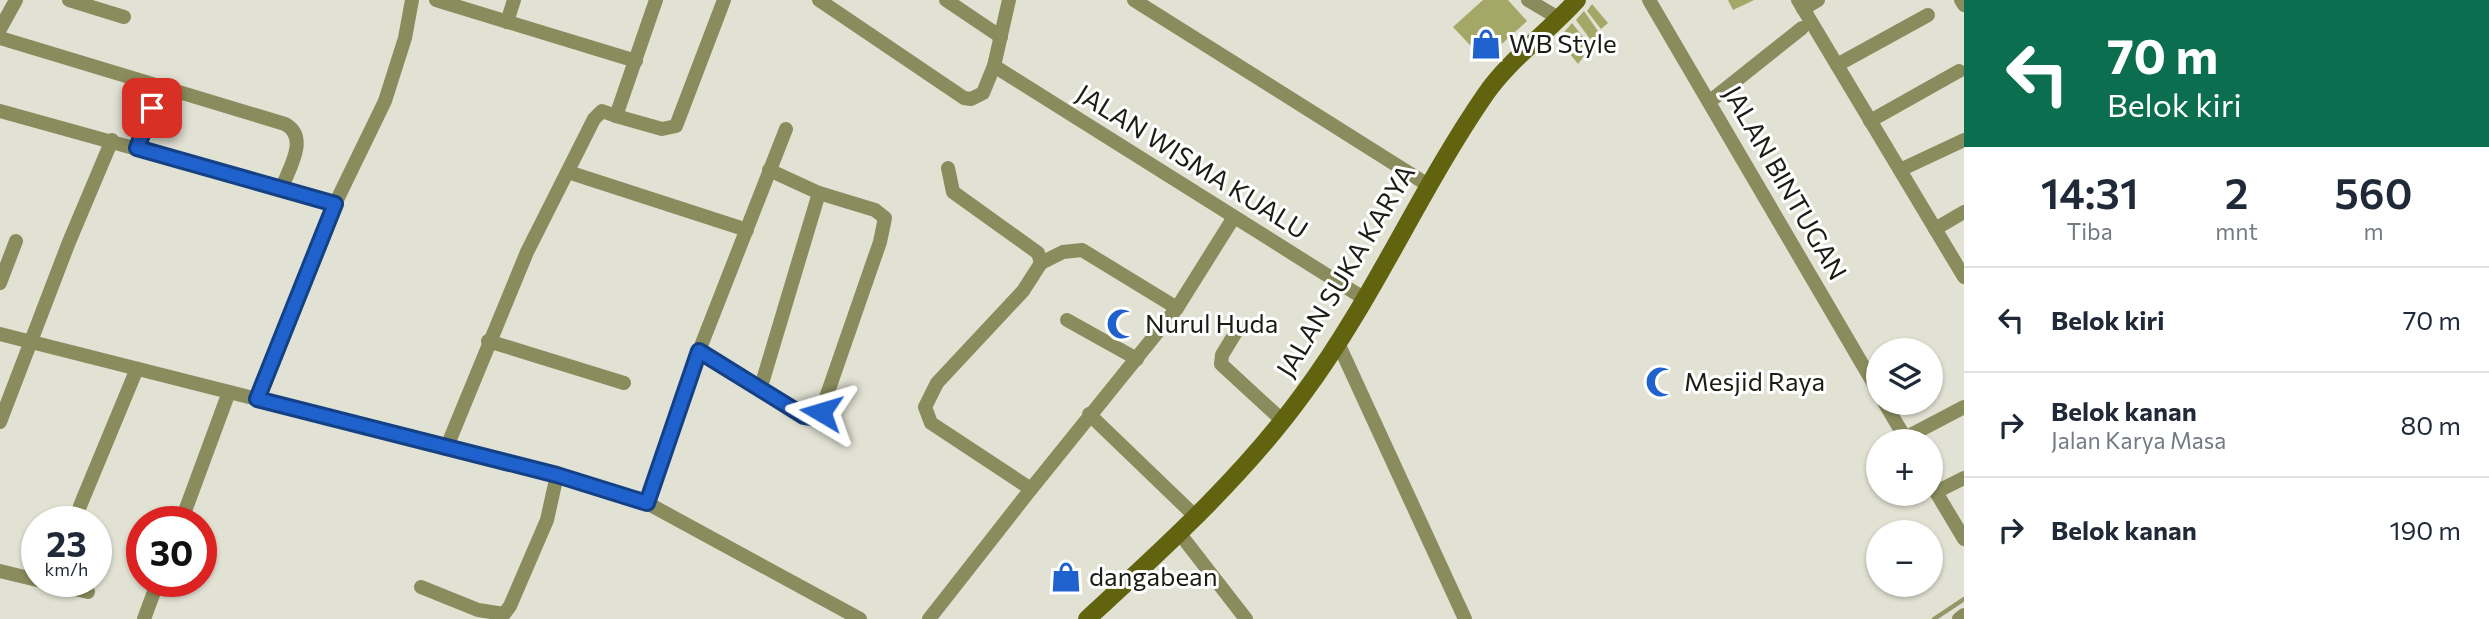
<!DOCTYPE html>
<html lang="id">
<meta charset="utf-8">
<style>
:root{--surface:#fff;--page:#f6f6f7;--text:#1f2937;--muted:#747a83;--line:#e0e1e3}
body{margin:0;font-family:Commissioner,sans-serif;background:var(--page);color:var(--text);height:100vh;display:flex;flex-direction:column;font-size:26px;white-space:nowrap}
*{box-sizing:border-box;margin:0}
p{font-size:23px;color:var(--muted)}
.icon{flex:none;width:38px;height:38px;fill:none;stroke:currentColor;stroke-width:2;stroke-linecap:round;stroke-linejoin:round}
.map{position:relative;flex:1;overflow:hidden}
.details{display:flex;flex-direction:column;background:var(--surface);width:525px}
.details>*{flex:none}
.hud{background:#0b6e4f;color:#fff;overflow:hidden}
.buttons{position:absolute;left:1866px;top:338px;display:grid;gap:14px}
.buttons a{display:grid;place-items:center;width:77px;height:77px;border-radius:50%;background:var(--surface);box-shadow:0 2px 5px #0004;font-size:35px}
.speed{position:absolute;left:21px;top:506px;display:flex;gap:14px;font-size:35px;font-weight:700;text-align:center}
.speed>*{display:grid;place-content:center;width:91px;height:91px;border-radius:50%;background:var(--surface);box-shadow:0 2px 5px #0004;line-height:1}
.speed small{font-size:18px;font-weight:400}
.speed .limit{border:10px solid #d22;background:#fff;color:#111}
.pin{position:absolute;display:grid;place-items:center;width:60px;height:60px;color:#fff;margin:-30px;border-radius:14px;box-shadow:0 4px 10px #0006}
.me{position:absolute;width:77px;margin:-38px;rotate:277deg;stroke-linejoin:round;filter:drop-shadow(0 0 5px #0008)}
.turn{display:flex;align-items:center;gap:24px;height:147px;padding:0 28px;font-size:32px}
.turn .icon{width:91px;height:91px;stroke-width:2.5}
.turn b{display:block;font-size:49px;line-height:60px}
.eta{display:flex;justify-content:space-evenly;align-items:center;height:119px;text-align:center}
.eta b{font-size:42px;font-weight:600;line-height:49px}
ul{padding:0;list-style:none}
li{display:flex;align-items:center;gap:21px;height:105px;padding:0 28px;border-top:2px solid var(--line)}
li div{flex:1}
li b{display:block;font-size:26px}
li em{font-style:normal}
main{display:flex;flex:1;min-height:0}
.map>svg:first-child{display:block}
.lines{fill:none;stroke-linecap:round;stroke-linejoin:round}
.stream{stroke:#959768;stroke-width:4.5}
.building{fill:#a5a767}
.minor{stroke:#8a8c5d;stroke-width:14}
.secondary{stroke:#62630f;stroke-width:18}
.route-casing{stroke:#144085;stroke-width:18}
.route{stroke:#1f62cd;stroke-width:12}
.labels{text-anchor:middle;stroke-width:6;stroke-linejoin:round;paint-order:stroke}
.poi-label{font-size:26px;fill:#1c1c17;stroke:#fff;text-anchor:start}
.street-label{font-size:26px;fill:#1c1c17;stroke:#fff}
</style>
<main>
<div class="map">
<svg width="1964" height="619" viewBox="0 0 1964 619">
<rect width="100%" height="100%" fill="#e1e2d3"/>
<g class="lines">
<path class="stream" d="M1934,619l30,-20"/>
</g>
<g class="building">
<path d="M1483,0h25l19,21 -43,39 -31,-33z"/>
<path d="M1728,0h26l-21,10z"/>
<path d="M1592,4l16,19 -7,6 -14,-18z"/>
<path d="M1584,11l16,23 -7,9 -17,-23z"/>
<path d="M1572,23l19,24 -13,17 -20,-25z"/>
</g>
<g class="lines">
<g class="minor">
<path d="M69,0l55,17"/>
<path d="M436,0l200,61"/>
<path d="M819,0l145,98 7,1 12,-6 11,-27 15,-66"/>
<path d="M946,0l55,37"/>
<path d="M1134,0l294,185"/>
<path d="M1528,0l32,19"/>
<path d="M1649,0l229,391"/>
<path d="M1798,0l166,277"/>
<path d="M1961,0l3,5"/>
<path d="M1803,9l15,-9"/>
<path d="M507,22l7,-22"/>
<path d="M0,29l16,-29"/>
<path d="M0,38l285,86c24,13 5,43 -3,63"/>
<path d="M1837,65l91,-50"/>
<path d="M994,66l371,233"/>
<path d="M1709,102l93,-74"/>
<path d="M0,111l335,93"/>
<path d="M616,116l46,13 14,-3 48,-126"/>
<path d="M1870,121l89,-50"/>
<path d="M137,148l23,-61"/>
<path d="M948,168l5,24 85,61 3,10"/>
<path d="M1900,170l64,-30"/>
<path d="M568,172l179,58"/>
<path d="M1935,229l29,-17"/>
<path d="M1041,263l22,-11 19,-2 95,58"/>
<path d="M0,283l16,-42"/>
<path d="M1067,320l70,39"/>
<path d="M1239,327l-17,28 -1,9 62,57"/>
<path d="M0,334l557,141 90,28 213,116"/>
<path d="M488,341l136,42"/>
<path d="M1338,343l127,276"/>
<path d="M699,351l105,65 11,2 6,-6 59,-170 5,-24 -10,-8 -56,-17 -50,-23"/>
<path d="M760,390l59,-197"/>
<path d="M257,399l78,-195 50,-103 20,-63 7,-38"/>
<path d="M1884,402l23,39"/>
<path d="M1089,414l108,104"/>
<path d="M0,422l69,-180 43,-102"/>
<path d="M1905,438l59,-31"/>
<path d="M446,449l81,-197 67,-133 8,-8 14,5 40,-116"/>
<path d="M1930,482l34,57"/>
<path d="M1031,489l146,-181 57,-91"/>
<path d="M1936,492l28,-14"/>
<path d="M647,503l52,-152 87,-222"/>
<path d="M80,506l56,-135"/>
<path d="M181,522l48,-130"/>
<path d="M1180,534l66,85"/>
<path d="M0,571l37,9"/>
<path d="M41,581l47,11"/>
<path d="M421,587l57,23 26,4 6,-8 37,-86 10,-45"/>
<path d="M144,619l14,-38"/>
<path d="M929,619l102,-130 -100,-66 -6,-16 12,-24 86,-92 18,-28"/>
<path d="M1959,619l5,-4"/>
</g>
<path class="secondary" d="M1087,619c77,-71 155,-141 216,-225 70,-94 116,-203 182,-299 24,-35 63,-63 92,-95"/>
</g>
<g class="lines">
<g class="route-casing">
<path id="route" d="M152,108l-15,40 198,56 -78,195 300,76 90,28 52,-152 105,65 11,2 6,-6"/>
</g>
<use href="#route" class="route"/>
</g>
<defs>
<g id="shop-bare" transform="scale(2.415)"><path d="M-5-2.5h2.3a2.7 3.5 0 0 1 5.4 0H5L5.5 6h-11ZM-1.5-2.5h3a1.5 2.3 0 0 0-3 0Z" fill="#1f62cd" stroke="#fff" stroke-width="2.5" paint-order="stroke"/></g>
<g id="mosque-bare" transform="scale(2.415)"><path d="M3.5-4.9A6 6 0 1 0 3.5 4.9A5 5 0 1 1 3.5-4.9Z" fill="#1f62cd" stroke="#fff" stroke-width="2.5" paint-order="stroke"/></g>
</defs>
<g fill-rule="evenodd">
<use href="#shop-bare" x="1486" y="44"/>
<use href="#mosque-bare" x="1122" y="324"/>
<use href="#mosque-bare" x="1661" y="382"/>
<use href="#shop-bare" x="1066" y="577"/>
</g>
<g class="labels">
<g class="poi-label">
<text x="1509" y="53">WB Style</text>
<text x="1145" y="333">Nurul Huda</text>
<text x="1684" y="391">Mesjid Raya</text>
<text x="1089" y="586">dangabean</text>
</g>
<g class="street-label">
<text transform="translate(1192 162) rotate(32)" y="9">JALAN WISMA KUALU</text>
<text transform="translate(1785 183) rotate(60)" y="9">JALAN BINTUGAN</text>
<text transform="translate(1346 271) rotate(-59)" y="9">JALAN SUKA KARYA</text>
</g>
</g>
</svg>
<div class="buttons">
<a><svg class="icon" aria-label="layers" viewBox="0 0 24 24"><path d="M12 4l9 5-9 5-9-5zM3 14l9 5 9-5"/></svg></a>
<a>+</a>
<a>−</a>
</div>
<div class="speed"><div>23<small>km/h</small></div><div class="limit">30</div></div>
<div class="pin" style="left:152px;top:108px;background:#d93025"><svg class="icon" aria-label="arrive" viewBox="0 0 24 24"><path d="M6 21V4h12l-3 4 3 4H6"/></svg></div>
<svg class="me" style="left:821px;top:412px" viewBox="-20 -20 40 40"><path d="M0-17L14 15 0 8-14 15z" fill="#1f62cd" stroke="#fff" stroke-width="4"/></svg>
</div>
<section class="details">
<div class="hud">
<div class="turn"><svg class="icon" aria-label="left" viewBox="0 0 24 24"><path d="M17 20v-9H6M10 6l-5 5 5 5"/></svg><div><b>70 m</b>Belok kiri</div></div>
</div>
<div class="eta">
<div><b>14:31</b><p>Tiba</p></div>
<div><b>2</b><p>mnt</p></div>
<div><b>560</b><p>m</p></div>
</div>
<ul>
<li><svg class="icon" aria-label="left" viewBox="0 0 24 24"><path d="M17 20v-9H6M10 6l-5 5 5 5"/></svg><div><b>Belok kiri</b></div><em>70 m</em></li>
<li><svg class="icon" aria-label="right" viewBox="0 0 24 24"><path d="M7 20v-9h11M14 6l5 5-5 5"/></svg><div><b>Belok kanan</b><p>Jalan Karya Masa</p></div><em>80 m</em></li>
<li><svg class="icon" aria-label="right" viewBox="0 0 24 24"><path d="M7 20v-9h11M14 6l5 5-5 5"/></svg><div><b>Belok kanan</b></div><em>190 m</em></li>
</ul>
</section>
</main>
